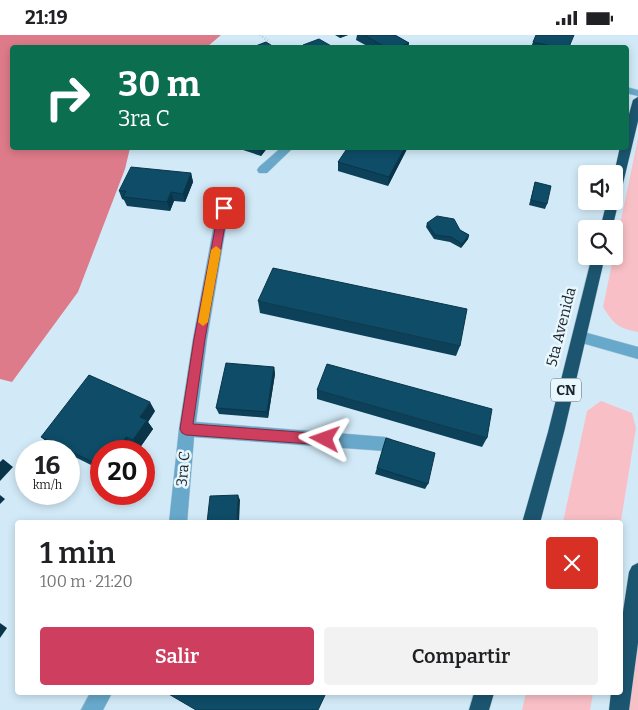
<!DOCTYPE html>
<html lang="es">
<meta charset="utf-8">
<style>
:root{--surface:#fff;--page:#f2f2f2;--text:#202124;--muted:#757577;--accent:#cd3e5f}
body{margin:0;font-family:Bitter,serif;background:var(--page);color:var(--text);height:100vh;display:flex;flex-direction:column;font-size:19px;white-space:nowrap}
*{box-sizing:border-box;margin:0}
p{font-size:16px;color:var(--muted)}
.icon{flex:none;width:28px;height:28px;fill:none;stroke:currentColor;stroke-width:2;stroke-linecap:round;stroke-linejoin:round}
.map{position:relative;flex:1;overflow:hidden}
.details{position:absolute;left:15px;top:485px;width:608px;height:175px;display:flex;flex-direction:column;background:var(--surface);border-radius:5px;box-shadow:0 2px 8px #0003}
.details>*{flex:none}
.top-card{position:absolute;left:10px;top:10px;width:619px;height:105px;border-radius:5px;box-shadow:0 2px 8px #0003;background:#0b6e4f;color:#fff;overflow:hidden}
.fabs{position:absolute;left:578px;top:130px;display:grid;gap:10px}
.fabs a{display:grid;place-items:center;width:45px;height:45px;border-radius:5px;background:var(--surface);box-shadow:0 2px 8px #0003;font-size:25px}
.speed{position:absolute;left:15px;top:405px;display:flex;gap:10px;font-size:25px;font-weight:700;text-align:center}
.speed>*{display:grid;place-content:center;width:65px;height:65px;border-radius:50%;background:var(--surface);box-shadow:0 2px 8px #0003;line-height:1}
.speed small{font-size:12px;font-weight:400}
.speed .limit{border:8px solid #d22;background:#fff;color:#111}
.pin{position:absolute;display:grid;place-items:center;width:42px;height:42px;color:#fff;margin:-21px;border-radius:10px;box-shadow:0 2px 8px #0006}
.me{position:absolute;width:55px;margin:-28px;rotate:274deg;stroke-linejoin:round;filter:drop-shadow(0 0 4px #0008)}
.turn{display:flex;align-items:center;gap:18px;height:105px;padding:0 25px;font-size:22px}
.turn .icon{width:65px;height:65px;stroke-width:2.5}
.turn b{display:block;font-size:35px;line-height:42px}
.round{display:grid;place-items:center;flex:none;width:52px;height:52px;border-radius:5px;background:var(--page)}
.summary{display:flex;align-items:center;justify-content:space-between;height:85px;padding:0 25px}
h1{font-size:30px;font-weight:600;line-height:38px}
.action{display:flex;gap:10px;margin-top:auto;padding:10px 25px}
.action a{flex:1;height:58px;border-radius:5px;background:var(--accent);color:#fff;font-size:20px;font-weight:600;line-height:58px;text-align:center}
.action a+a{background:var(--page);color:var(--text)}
.status{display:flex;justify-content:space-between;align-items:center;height:35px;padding:0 25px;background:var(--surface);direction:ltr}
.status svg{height:14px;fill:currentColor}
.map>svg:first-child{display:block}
.green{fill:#f8c0c6}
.water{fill:#de7b8a}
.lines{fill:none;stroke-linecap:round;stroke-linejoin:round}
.minor-casing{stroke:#b1c7d3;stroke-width:1}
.highway-casing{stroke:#b1c7d3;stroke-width:1}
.path{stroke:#94a7b1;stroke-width:2.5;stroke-dasharray:0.5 2.5;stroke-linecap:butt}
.minor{fill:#68a8ca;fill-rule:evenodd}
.highway{fill:#1c5570;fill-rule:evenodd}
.wall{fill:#0c4159}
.shaded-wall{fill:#0a3548}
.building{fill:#0e4c67;stroke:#0a3548}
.route{fill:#cd3e5f;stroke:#85283e}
.slow{fill:#f59e0b}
.labels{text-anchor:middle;stroke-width:5;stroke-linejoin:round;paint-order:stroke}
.shield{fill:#e8f6fe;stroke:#59646a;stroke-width:1}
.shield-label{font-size:14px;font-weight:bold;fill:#1c252a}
.street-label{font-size:15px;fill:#1c252a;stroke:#e8f6fe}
</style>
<div class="status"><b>21:19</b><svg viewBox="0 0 49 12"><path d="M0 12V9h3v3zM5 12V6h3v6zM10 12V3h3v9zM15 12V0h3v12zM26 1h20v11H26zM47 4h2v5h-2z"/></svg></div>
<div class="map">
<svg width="638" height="675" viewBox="0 0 638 675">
<rect width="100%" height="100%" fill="#d2eaf8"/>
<g class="green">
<path d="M638,103v194c-21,-4 -24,-8 -35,-25z"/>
<path d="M601,366l31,12 4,15 -16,99v-4l-57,-1 24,-111z"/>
<path d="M638,537v138h-19z"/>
<path d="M526,658h67l-3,17h-68z"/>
</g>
<path class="water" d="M0,0h221l-14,12h-195v100l118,1 -5,21 -47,123 -66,90 -12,-3z"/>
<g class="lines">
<g class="minor-casing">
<g id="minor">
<path d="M626,52l12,3v6l-12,-3z"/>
<path d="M282,112h12l-27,26h-8l-2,-3 2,-3z"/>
<path d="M223,169l6,4 -22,131 -11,83 189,15 6,2 2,5 -2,5 -6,2 -191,-14 -7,86h-18l10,-94 14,-90 24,-131z"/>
<path d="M580,296l58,16v12l-63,-18 -2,-4 2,-4z"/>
<path d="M90,658h22l-9,17h-22z"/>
</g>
</g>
<g class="highway-casing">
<g id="highway">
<path d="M638,62v24l-26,108h-12l7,-28h7v-27l6,-27h6v-22l7,-25z"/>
<path d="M592,221h13l-41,176 -24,91h-18l26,-91z"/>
<path d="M638,528v80l-9,67h-20l2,-17h9v-61l9,-60 3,-6z"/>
<path d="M474,658h20l-5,17h-20z"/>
</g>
</g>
<path class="path" d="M260,0l10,7"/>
<use href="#minor" class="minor"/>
<use href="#highway" class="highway"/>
</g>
<g class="wall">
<path d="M335,0h13l-8,3z"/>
<path d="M357,0h38l14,8 -1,4h-39l-13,-7z"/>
<path d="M533,7l36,5h-38z"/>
<path d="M234,112h34l-7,9z"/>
<path d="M408,112l-20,39 -50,-15v-9z"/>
<path d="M191,138l2,9 -8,20 -11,-1 -4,10 -43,-5 -3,-6 -2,-1 -3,-8z"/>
<path d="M535,147l12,22 -2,5 -16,-4z"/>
<path d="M427,188l33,7 9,5 -1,4 -7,9 -11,-6 -16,-3 -8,-12z"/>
<path d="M258,266l202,45 -4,10 -196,-43z"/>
<path d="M274,332l1,7 -7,44 -49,-4 -3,-6z"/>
<path d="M317,355l170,48 -5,9 -165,-48z"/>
<path d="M155,376l-7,11 5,7 -14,20 -6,-3 -32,5v19l-32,-16v-3h-6l-13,-6 -9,-8z"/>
<path d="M386,403l42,46 -3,5 -50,-15z"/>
</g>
<g class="shaded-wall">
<path d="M340,0h8l-8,3z"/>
<path d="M409,8l-1,4h-9z"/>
<path d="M260,112h8l-7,9z"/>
<path d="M405,112h3l-20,39 1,-9z"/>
<path d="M191,138l2,9 -8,20 -2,-8z"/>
<path d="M171,157l3,9 -4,10 -3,-9z"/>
<path d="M469,200l-1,4 -7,9 1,-4z"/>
<path d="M274,332l1,7 -7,44 -1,-6z"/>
<path d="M150,367l5,9 -7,11 5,7 -14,20 -6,-9 7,-23z"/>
<path d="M126,402l7,9 -4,5h-12z"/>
<path d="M3,424l10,8 -13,14v-19z"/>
<path d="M0,460l5,4 -5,5z"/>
<path d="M238,460l2,5 -1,23h-2z"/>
<path d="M0,588l7,5 -7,10z"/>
</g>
<g class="building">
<path d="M364,0h31l14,8 -10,4h-14z"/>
<path d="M536,0h38l-5,12h-13l-23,-5z"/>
<path d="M319,4l14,8h-27l-3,-2z"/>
<path d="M266,7l8,5h-21z"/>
<path d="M348,112h57l-16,30 -51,-15z"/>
<path d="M131,132l60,6 -8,21 -12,-2 -4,10 -44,-5 3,-6h-7z"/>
<path d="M535,147l16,4 -4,18 -16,-4z"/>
<path d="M437,181l17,3 6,11 9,5 -7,9 -11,-7 -16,-2 -8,-12z"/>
<path d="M273,233l194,41 -7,37 -202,-45z"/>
<path d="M226,328l48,4 -7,45 -51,-4z"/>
<path d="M327,329l165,45 -5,29 -170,-48z"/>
<path d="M89,340l61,27 -10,15 7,3 -14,20 -7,-3 -9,14h-16v15l-60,-29z"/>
<path d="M386,403l49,15 -7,31 -51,-16z"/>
<path d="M238,460l-1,28h-30l3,-27z"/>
<path d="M167,658h159l-8,17h-122z"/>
</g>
<path class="route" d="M224,170l4,3 -23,131 -12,85 132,10 4,1 2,4 -2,4 -4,2 -139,-10 -4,-2 -2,-4 14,-90 25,-131z"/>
<path class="slow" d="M216,211l5,4 -13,72 -5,4 -5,-4 13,-72z"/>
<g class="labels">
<rect class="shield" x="551" y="343.5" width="30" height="23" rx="4"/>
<g class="shield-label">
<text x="566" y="360">CN</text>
</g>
<g class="street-label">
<text transform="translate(561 292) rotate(-76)" y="5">5ta Avenida</text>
<text transform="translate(183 434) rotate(-85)" y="5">3ra C</text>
</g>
</g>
</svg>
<div class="fabs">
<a><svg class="icon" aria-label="sound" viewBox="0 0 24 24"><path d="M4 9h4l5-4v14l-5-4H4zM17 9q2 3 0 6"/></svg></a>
<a><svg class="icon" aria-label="search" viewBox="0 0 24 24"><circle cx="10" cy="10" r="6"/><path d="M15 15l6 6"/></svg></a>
</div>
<div class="speed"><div>16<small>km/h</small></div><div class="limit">20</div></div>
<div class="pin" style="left:224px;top:173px;background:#d93025"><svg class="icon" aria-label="arrive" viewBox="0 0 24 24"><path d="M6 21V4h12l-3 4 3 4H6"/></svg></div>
<svg class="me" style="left:325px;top:404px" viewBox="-20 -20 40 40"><path d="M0-17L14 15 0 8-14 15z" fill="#cd3e5f" stroke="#fff" stroke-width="4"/></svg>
<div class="top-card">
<div class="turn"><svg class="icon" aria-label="right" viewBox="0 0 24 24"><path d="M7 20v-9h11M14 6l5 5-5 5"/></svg><div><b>30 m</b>3ra C</div></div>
</div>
<section class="details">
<div class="summary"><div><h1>1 min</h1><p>100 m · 21:20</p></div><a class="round" style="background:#d93025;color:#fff"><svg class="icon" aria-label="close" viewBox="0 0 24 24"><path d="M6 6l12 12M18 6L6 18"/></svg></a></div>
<div class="action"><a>Salir</a><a>Compartir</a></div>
</section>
</div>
